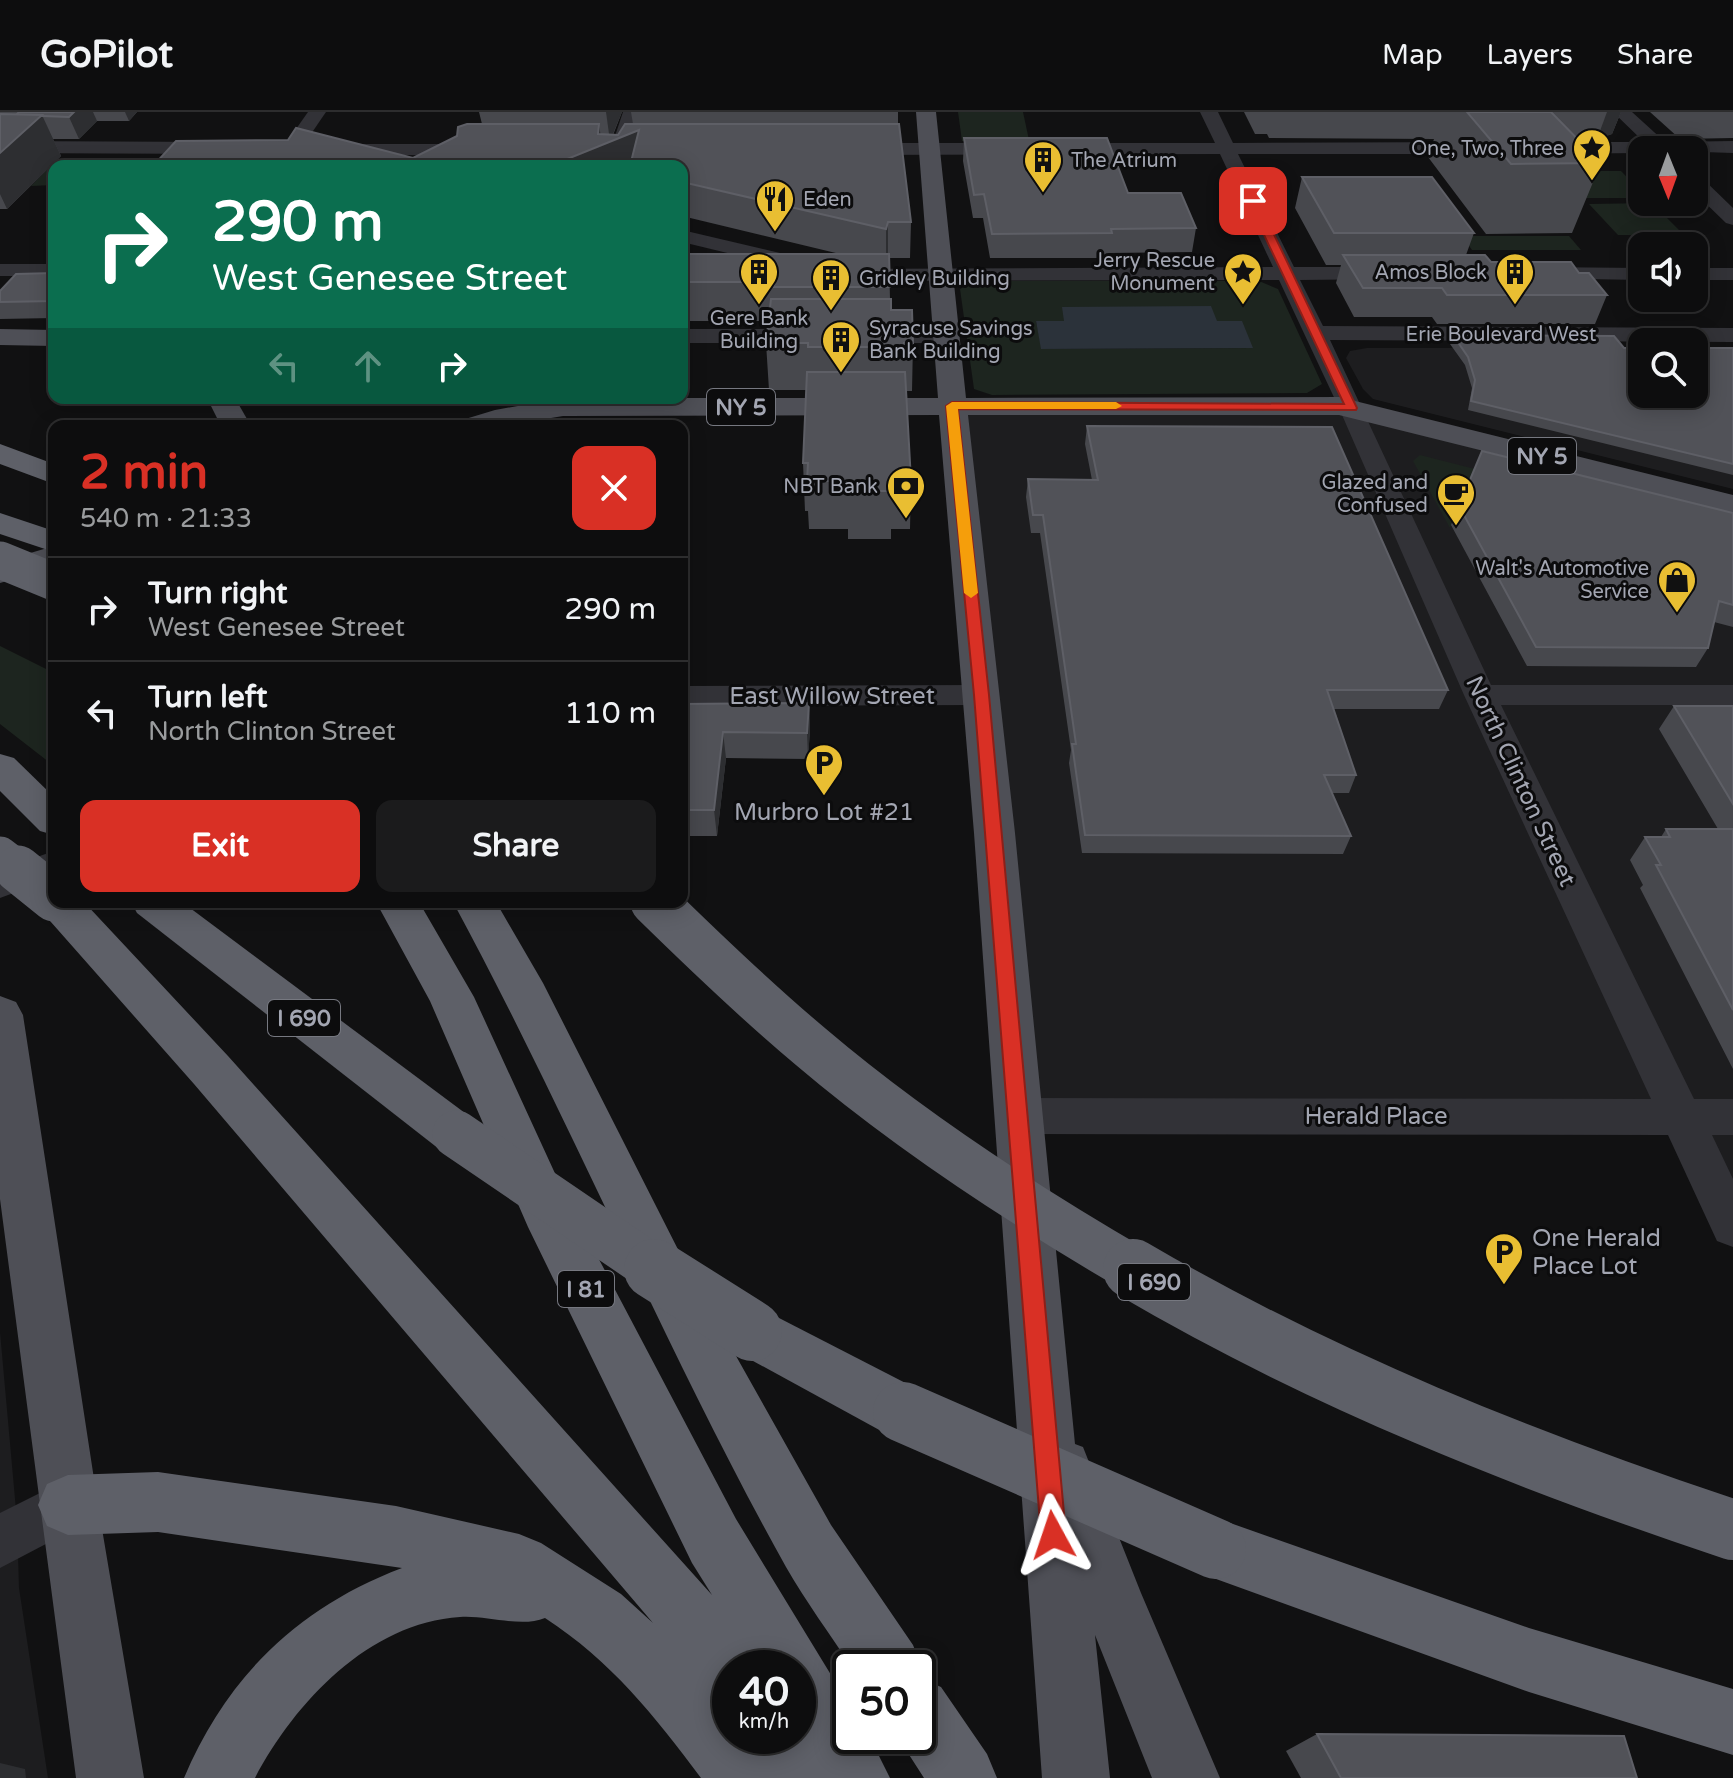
<!DOCTYPE html>
<meta charset="utf-8">
<style>
:root{--surface:#0d0d0e;--page:#1b1b1c;--text:#f1f3f6;--muted:#9a9c9e;--line:#2d2d2e;--accent:#d93025}
body{margin:0;font-family:"Varela Round",sans-serif;background:var(--page);color:var(--text);height:100vh;display:flex;flex-direction:column;font-size:30px;white-space:nowrap}
*{box-sizing:border-box;margin:0}
p{font-size:26px;color:var(--muted)}
.icon{flex:none;width:44px;height:44px;fill:none;stroke:currentColor;stroke-width:2;stroke-linecap:round;stroke-linejoin:round}
.map{position:relative;flex:1;overflow:hidden}
.panel{position:absolute;left:48px;top:308px;width:640px;height:488px;display:flex;flex-direction:column;background:var(--surface);border-radius:16px;box-shadow:0 4px 20px #0003,0 0 0 2px var(--line)}
.panel>*{flex:none}
.top-card{position:absolute;left:48px;top:48px;width:640px;height:244px;border-radius:16px;box-shadow:0 4px 20px #0003,0 0 0 2px var(--line);background:#0b6e4f;color:#fff;overflow:hidden}
.needle{width:52px;rotate:179deg}
.controls{position:absolute;left:1628px;top:24px;display:grid;gap:16px}
.controls a{display:grid;place-items:center;width:80px;height:80px;border-radius:16px;background:var(--surface);box-shadow:0 4px 20px #0003,0 0 0 2px var(--line);font-size:40px}
.speed{position:absolute;left:712px;top:1538px;display:flex;gap:16px;font-size:40px;font-weight:700;text-align:center}
.speed>*{display:grid;place-content:center;width:104px;height:104px;border-radius:50%;background:var(--surface);box-shadow:0 4px 20px #0003,0 0 0 2px var(--line);line-height:1}
.speed small{font-size:20px;font-weight:400}
.speed .limit{border:4px solid #111;border-radius:12px;background:#fff;color:#111}
.pin{position:absolute;display:grid;place-items:center;width:68px;height:68px;color:#fff;margin:-34px;border-radius:16px;box-shadow:0 4px 12px #0006}
.me{position:absolute;width:88px;margin:-44px;rotate:355deg;stroke-linejoin:round;filter:drop-shadow(0 0 6px #0008)}
.turn{display:flex;align-items:center;gap:28px;height:168px;padding:0 32px;font-size:36px}
.turn .icon{width:104px;height:104px;stroke-width:2.5}
.turn b{display:block;font-size:56px;line-height:68px}
.lanes{display:flex;align-items:center;height:76px;padding:0 32px;background:#0003;justify-content:center;gap:40px;direction:ltr}
.lanes .off{opacity:.35}
.round{display:grid;place-items:center;flex:none;width:84px;height:84px;border-radius:16px;background:var(--page)}
.head{display:flex;align-items:center;justify-content:space-between;height:136px;padding:0 32px}
h1{font-size:48px;font-weight:700;line-height:60px;color:var(--accent)}
.cta{display:flex;gap:16px;margin-top:auto;padding:16px 32px}
.cta a{flex:1;height:92px;border-radius:16px;background:var(--accent);color:#fff;font-size:32px;font-weight:700;line-height:92px;text-align:center}
.cta a+a{background:var(--page);color:var(--text)}
ul{padding:0;list-style:none}
li{display:flex;align-items:center;gap:24px;height:104px;padding:0 32px;border-top:2px solid var(--line)}
li div{flex:1}
li b{display:block;font-size:30px}
li em{font-style:normal}
header{display:flex;align-items:center;gap:48px;box-sizing:border-box;height:112px;padding:0 40px;background:var(--surface);border-bottom:2px solid var(--line)}
header strong{font-size:38px}
nav{display:flex;gap:44px;margin-inline-start:auto;font-size:28px}
.map>svg:first-child{display:block}
.built{fill:#1d1d1f}
.green{fill:#1d251f;fill-rule:evenodd}
.water{fill:#2b323a}
.lines{fill:none;stroke-linecap:round;stroke-linejoin:round}
.minor{fill:#323237;fill-rule:evenodd}
.major{fill:#4e4f56;fill-rule:evenodd}
.highway{fill:#5e6068;fill-rule:evenodd}
.highway-bridge-far2{stroke:#5e6068;stroke-width:37}
.highway-bridge-far1{stroke:#5e6068;stroke-width:47}
.highway-bridge{stroke:#5e6068;stroke-width:60}
.wall{fill:#47484d}
.shaded-wall{fill:#2d2e31}
.building{fill:#515258;stroke:#5e5f66;stroke-width:2}
.route{fill:#d93025;stroke:#8d1f18;stroke-width:2}
.slow{fill:#f59e0b}
.labels{text-anchor:middle;stroke-width:6;stroke-linejoin:round;paint-order:stroke}
.far-poi-label{font-size:20px;fill:#a3a6b2;stroke:#0c0c0d;text-anchor:end}
.far-street-label{font-size:20px;fill:#a3a6b2;stroke:#0c0c0d}
.shield{fill:#0c0c0d;stroke:#767880;stroke-width:2}
.shield-label{font-size:22px;font-weight:bold;fill:#a3a6b2}
.street-label{font-size:24px;fill:#a3a6b2;stroke:#0c0c0d}
.poi-label{font-size:24px;fill:#a3a6b2;stroke:#0c0c0d}
</style>
<header>
<strong>GoPilot</strong>
<nav><a>Map</a><a>Layers</a><a>Share</a></nav>
</header>
<div class="map">
<svg width="1733" height="1666" viewBox="0 0 1733 1666">
<rect width="100%" height="100%" fill="#111112"/>
<g class="built">
<path d="M1367,236h275v46h52v-46h39v141l-360,-90 -10,-10 -17,-31 4,-7z"/>
<path d="M952,294h387l394,97v723l-53,-109 -661,-1z"/>
<path d="M0,1220l17,189 2,67 29,190h-48z"/>
</g>
<g class="green">
<path d="M958,0h65l6,28 -67,1z"/>
<path d="M46,49h104l5,2 -2,3h-99v19l-23,1 20,-20z"/>
<path d="M1560,59h61l21,22v5h-58z"/>
<path d="M1652,91l32,32h-66l-29,-31z"/>
<path d="M1462,124h107l12,14h-109z"/>
<path d="M975,169h284l19,8 44,95 -15,9 -315,2 -18,-6 -14,-100zM1036,209h29l188,27 -211,1z"/>
<path d="M1420,343l55,14 -25,59 -37,-67z"/>
<path d="M0,534l54,27v93l-54,-42z"/>
</g>
<path class="water" d="M1211,194l6,15h25l11,27 -212,1 -5,-28h28l-2,-14z"/>
<g class="lines">
<g class="minor">
<path d="M308,0h18l-37,54h-19z"/>
<path d="M623,0h18l-18,54h-18z"/>
<path d="M1200,0h18l15,31 249,-1 9,6 -9,6h-244l56,113h97l11,6 -11,6 -91,1 23,46 410,2v14l-403,-2 161,345h242v20h-232l193,394h39v36h-21l21,44v68l-16,-6 -49,-106 -649,-1 -15,-5 -6,-13 6,-13 15,-5 632,1 -187,-404 -125,-287 -60,-128 -442,1 -11,-6 11,-6 436,-2 -53,-113 -368,1 -9,-6 9,-6h363z"/>
<path d="M1613,0h19l33,30 68,-1v12l-91,-3v3l-106,1 -9,-6 9,-6h108z"/>
<path d="M0,29l222,1 9,6 -9,6 -222,-1z"/>
<path d="M328,32h154l9,6 -9,6 -161,-2 -2,-4z"/>
<path d="M1694,63l7,2 32,31v17l-7,-2 -32,-31z"/>
<path d="M682,118l132,31 3,5 -11,6 -124,-30z"/>
<rect x="0" y="152" width="54" height="12"/>
<path d="M1537,155l105,1v12l-113,-2 -3,-5 3,-5z"/>
<rect x="1694" y="156" width="39" height="12"/>
<path d="M682,217h263l8,2 4,5 -4,5 -8,2h-263z"/>
<path d="M523,286h24l-8,28h-26z"/>
<path d="M982,573l11,3 5,7 -5,7 -11,3 -300,1v-20z"/>
<path d="M54,739v27l-54,20v-28z"/>
<path d="M68,1367l18,8 8,18 -8,18 -86,45v-55z"/>
</g>
<g class="major">
<path d="M916,0h20l30,286 373,-1 394,98v18l-394,-98h-371l47,418 60,611 8,3 58,146 79,185h-68l-57,-143 15,143h-68l-68,-945 -35,-418 -376,1 -60,10h-46l5,-6 33,-10 68,-12h375z"/>
<path d="M0,217l54,1v16l-54,-1z"/>
<path d="M207,286h28l16,28h-30z"/>
<path d="M54,434v21l-54,16v-21z"/>
<path d="M0,884l16,6 7,13 75,490 46,273h-68l-76,-579z"/>
</g>
<g class="highway">
<path d="M0,332l54,20v20l-54,-20z"/>
<path d="M0,401l54,18v21l-54,-18z"/>
<path d="M0,642l14,4 40,39v38l-14,-4 -40,-40z"/>
<path d="M54,775v15h30l144,154 484,539 -20,-32 -164,-336 -98,-226 -54,-99h43l55,95 90,196 172,326 114,187v30h19l21,42h-189c-47,-63 -90,-117 -156,-160 -24,10 -58,-3 -85,-1 -91,6 -165,85 -205,161h-71c43,-102 115,-171 218,-210l-244,-36 -90,3 -21,-9 -9,-21 9,-21 21,-9 90,-3 238,34 123,28 22,9 80,51 32,29 -459,-539 -151,-171 -6,-11 6,-11zM730,1556h68v68h-68v-28l-5,-7 5,2z"/>
<path d="M131,790h51l291,217 8,15 -8,15 -17,6 -17,-6 -302,-236z"/>
<path d="M453,790h43l47,81 152,300 136,242 82,120 9,23 -4,9 23,10 46,67 10,24h-73l-27,-42h21v-68h-66c-22,-34 -46,-66 -66,-101 -121,-217 -215,-447 -333,-665z"/>
<path d="M752,1192l171,88 9,20 -9,20 -20,9 -20,-9 -150,-82 -8,-19 8,-19z"/>
<path d="M1216,1406l313,110 204,61v66l-204,-63 -335,-121 -9,-22 9,-22z"/>
</g>
<g class="highway-bridge-far2">
<path d="M0,448l54,22"/>
<path d="M0,743l21,16"/>
</g>
<g class="highway-bridge-far1">
<path d="M18,757l36,29"/>
<path d="M654,790c51,50 102,99 157,145 100,85 212,158 326,224"/>
<path d="M456,1022l201,137"/>
</g>
<g class="highway-bridge">
<path d="M654,1157l98,62"/>
<path d="M1133,1157c189,111 393,192 600,261"/>
<path d="M903,1300l313,137"/>
</g>
</g>
<g class="wall">
<path d="M0,0h137l-8,9h-32l-18,18h-26l8,17 -54,53h-7z"/>
<path d="M479,0h143l-9,23h5l15,-11 -2,-12h267v12l13,98 -1,36h-21l1,41 1,11 22,33 -1,48h-6l5,90 -1,48h-19v10h-43v-10h-39l-1,-18h-3l-2,-48 3,-73h-37l-3,-47 3,-22h-87v-67h158l-158,-38v-50l-269,-8 69,-34z"/>
<path d="M1244,0h377l-9,22 -15,5h-20l24,24 -29,70 -86,1 -58,-77 6,-18 -165,-1 -2,-4h-12z"/>
<path d="M1650,0h83v26l-53,1z"/>
<path d="M964,26l164,55 68,35 -4,24 -83,1v5h-119l-7,-40h-10l-10,-57z"/>
<path d="M1302,65l172,56 -8,22 25,7 88,11 28,22 -12,29h-158l-5,-7h-78l-18,-34 5,-18h-15l-31,-57z"/>
<path d="M54,161v45l-54,1v-28z"/>
<path d="M1453,223l171,13h109v127l-265,-65 4,-22 -7,-23 -15,-21z"/>
<path d="M1087,314l361,264 -9,19h-105l22,66 -7,18h-17l19,43 -8,18 -261,-1 -13,-90 2,-13 -31,-217h-9l-5,-36 2,-18 64,1 -7,-36z"/>
<path d="M1482,339l251,62v114l-19,-5 -6,26 -12,19 -169,-1 -76,-141z"/>
<path d="M809,591l1,26 -2,30 -82,-1 -9,78h-35v-132z"/>
<path d="M1674,594h59v363l-93,-181 3,-3 -13,-25 15,-23h16l5,-8h52l-59,-100z"/>
<path d="M1317,1622l320,44h-336l-15,-27z"/>
</g>
<g class="shaded-wall">
<path d="M74,0h19l4,9 -18,18 -10,-22z"/>
<path d="M125,0h12l-8,9z"/>
<path d="M606,0h16l-12,29z"/>
<path d="M1607,0h14l-9,22 -15,5z"/>
<path d="M42,3l19,41 -54,53 -7,-15v-41z"/>
<path d="M599,12l3,21 37,-15v36h-89z"/>
<path d="M888,110v36l-2,7v-36z"/>
<path d="M809,591l1,26 -2,30 -1,-26z"/>
<path d="M723,620l3,26 -9,78 -3,-26z"/>
<path d="M0,1651l25,6 1,9h-26z"/>
</g>
<g class="building">
<path d="M19,0h55l-5,5 -53,-2z"/>
<path d="M1467,0h84l50,51 -90,1z"/>
<path d="M0,2l42,1 -42,38z"/>
<path d="M467,12h132l-1,10 20,1 7,-11h274l12,98h-23l-2,7 -204,-47v-16h-52l9,-36 -89,36h-397l23,-25 112,-1 8,-12 117,30 44,-22 1,-9z"/>
<path d="M964,26h143l21,55h53l15,35 -85,1 1,4 -120,1 -8,-40 -10,1z"/>
<path d="M1302,65h130l42,56h-140z"/>
<path d="M682,142h207l1,33h-116v-5h-92z"/>
<path d="M1343,143h142l6,7h80l8,11h10l18,22h-160l-5,-7h-79z"/>
<path d="M54,161v28l-54,1v-11l16,-17z"/>
<path d="M771,187h120v11h21l1,33h-9v4h-96v-4h-42z"/>
<path d="M1453,223l161,1 10,12h18v46h52v-46h39v116l-262,-63 4,-21 -7,-23z"/>
<path d="M807,260h98l6,109h-20l1,10h-45l1,-10h-41l1,-18h-5z"/>
<path d="M1087,314l245,1 116,263h-121l29,85h-32l27,61 -266,-1 -13,-91h4l-33,-229h-10l-5,-36 70,1z"/>
<path d="M1482,339l251,62v92l-14,-4 -11,47 -172,-1 -77,-141z"/>
<path d="M809,591l-2,30 -84,-1 -9,78h-32v-106z"/>
<path d="M1674,594h59v98z"/>
<path d="M1666,717h67v181l-77,-145h5l-16,-28h25z"/>
<path d="M1317,1622l307,2 13,42h-296z"/>
</g>
<path class="route" d="M1253,86l5,3 99,207 -1,2 -398,-1 31,286 77,840 -4,9 -9,4 -9,-4 -3,-9 -67,-840 -28,-289 6,-4 392,2 -96,-203z"/>
<path class="slow" d="M952,290h164l6,4 -6,3h-158l20,184 -7,5 -7,-5 -18,-187z"/>
<defs>
<g id="sight-pin" transform="scale(2)"><path d="M0 17L-7.5 6A9.5 9.5 0 1 1 7.5 6Z" fill="#e9be32" stroke="#0c0c0d"/><path d="M0-6L1.8-2.2L6-1.7L2.9 1.2L3.7 5.4L0 3.3L-3.7 5.4L-2.9 1.2L-6-1.7L-1.8-2.2Z" fill="#111"/></g>
<g id="building-pin" transform="scale(2)"><path d="M0 17L-7.5 6A9.5 9.5 0 1 1 7.5 6Z" fill="#e9be32" stroke="#0c0c0d"/><path d="M-4-6H4V6H1V3H-1V6H-4ZM-2.5-4.3h1.7v1.8h-1.7ZM.8-4.3h1.7v1.8H.8ZM-2.5-1h1.7V.8h-1.7ZM.8-1h1.7V.8H.8Z" fill="#111"/></g>
<g id="restaurant-pin" transform="scale(2)"><path d="M0 17L-7.5 6A9.5 9.5 0 1 1 7.5 6Z" fill="#e9be32" stroke="#0c0c0d"/><path d="M-5-6h1v4h1v-4h1v4h1v-4h1v5L-1.5 .5V6h-2V.5L-5-1ZM5-6V6H3V1.5H1.5Q1.5-4 5-6Z" fill="#111"/></g>
<g id="bank-pin" transform="scale(2)"><path d="M0 17L-7.5 6A9.5 9.5 0 1 1 7.5 6Z" fill="#e9be32" stroke="#0c0c0d"/><path d="M-6-4H6V4H-6ZM0-2.3a2.3 2.3 0 1 0 0 4.6a2.3 2.3 0 1 0 0-4.6Z" fill="#111"/></g>
<g id="cafe-pin" transform="scale(2)"><path d="M0 17L-7.5 6A9.5 9.5 0 1 1 7.5 6Z" fill="#e9be32" stroke="#0c0c0d"/><path d="M-5.5-4.5H6V0H3Q3 3.5 0 3.5H-2.5Q-5.5 3.5-5.5 0ZM3-3.2v2h1.7v-2ZM-6 4.5H4V6H-6Z" fill="#111"/></g>
<g id="shop-pin" transform="scale(2)"><path d="M0 17L-7.5 6A9.5 9.5 0 1 1 7.5 6Z" fill="#e9be32" stroke="#0c0c0d"/><path d="M-5-2.5h2.3a2.7 3.5 0 0 1 5.4 0H5L5.5 6h-11ZM-1.5-2.5h3a1.5 2.3 0 0 0-3 0Z" fill="#111"/></g>
<g id="parking-pin" transform="scale(2)"><path d="M0 17L-7.5 6A9.5 9.5 0 1 1 7.5 6Z" fill="#e9be32" stroke="#0c0c0d"/><path d="M-3.5-5.5H1a3.5 3.5 0 0 1 0 7H-1V5.5H-3.5ZM-1-3.4V-.6H.8a1.4 1.4 0 0 0 0-2.8Z" fill="#111"/></g>
</defs>
<g fill-rule="evenodd">
<use href="#sight-pin" x="1592" y="36"/>
<use href="#building-pin" x="1043" y="48"/>
<use href="#restaurant-pin" x="775" y="87"/>
<use href="#building-pin" x="759" y="160"/>
<use href="#sight-pin" x="1243" y="160"/>
<use href="#building-pin" x="1515" y="160"/>
<use href="#building-pin" x="831" y="166"/>
<use href="#building-pin" x="841" y="228"/>
<use href="#bank-pin" x="906" y="374"/>
<use href="#cafe-pin" x="1456" y="381"/>
<use href="#shop-pin" x="1677" y="468"/>
<use href="#parking-pin" x="824" y="651"/>
<use href="#parking-pin" x="1504" y="1140"/>
</g>
<g class="labels">
<g class="far-poi-label">
<text x="1564" y="43">One, Two, Three</text>
<text x="1071" y="55" text-anchor="start">The Atrium</text>
<text x="803" y="94" text-anchor="start">Eden</text>
<text x="1215" y="155">Jerry Rescue<tspan x="1215" dy="23">Monument</tspan></text>
<text x="1487" y="167">Amos Block</text>
<text x="859" y="173" text-anchor="start">Gridley Building</text>
<text x="759" y="213" text-anchor="middle">Gere Bank<tspan x="759" dy="23">Building</tspan></text>
<text x="869" y="223" text-anchor="start">Syracuse Savings<tspan x="869" dy="23">Bank Building</tspan></text>
<text x="1428" y="377">Glazed and<tspan x="1428" dy="23">Confused</tspan></text>
<text x="878" y="381">NBT Bank</text>
<text x="1649" y="463">Walt's Automotive<tspan x="1649" dy="23">Service</tspan></text>
</g>
<g class="far-street-label">
<text x="1501" y="229">Erie Boulevard West</text>
</g>
<g class="shield">
<rect x="707" y="277" width="68" height="36" rx="6"/>
<rect x="1508" y="326" width="68" height="36" rx="6"/>
<rect x="268" y="888" width="72" height="36" rx="6"/>
<rect x="1118" y="1152" width="72" height="36" rx="6"/>
<rect x="558" y="1159" width="56" height="36" rx="6"/>
</g>
<g class="shield-label">
<text x="741" y="303">NY 5</text>
<text x="1542" y="352">NY 5</text>
<text x="304" y="914">I 690</text>
<text x="1154" y="1178">I 690</text>
<text x="586" y="1185">I 81</text>
</g>
<g class="street-label">
<text x="832" y="592">East Willow Street</text>
<text transform="translate(1521 669) rotate(65)" y="8">North Clinton Street</text>
<text x="1376" y="1012">Herald Place</text>
</g>
<g class="poi-label">
<text x="824" y="708">Murbro Lot #21</text>
<text x="1532" y="1134" text-anchor="start">One Herald<tspan x="1532" dy="28">Place Lot</tspan></text>
</g>
</g>
</svg>
<div class="controls">
<a><svg class="needle" viewBox="-14 -14 28 28"><path d="M0-13l5 13h-10z" fill="#e53935"/><path d="M0 13l5-13h-10z" fill="#9a9c9e"/></svg></a>
<a><svg class="icon" aria-label="sound" viewBox="0 0 24 24"><path d="M4 9h4l5-4v14l-5-4H4zM17 9q2 3 0 6"/></svg></a>
<a><svg class="icon" aria-label="search" viewBox="0 0 24 24"><circle cx="10" cy="10" r="6"/><path d="M15 15l6 6"/></svg></a>
</div>
<div class="speed"><div>40<small>km/h</small></div><div class="limit">50</div></div>
<div class="pin" style="left:1253px;top:89px;background:#d93025"><svg class="icon" aria-label="arrive" viewBox="0 0 24 24"><path d="M6 21V4h12l-3 4 3 4H6"/></svg></div>
<svg class="me" style="left:1053px;top:1423px" viewBox="-20 -20 40 40"><path d="M0-17L14 15 0 8-14 15z" fill="#d93025" stroke="#fff" stroke-width="4"/></svg>
<div class="top-card">
<div class="turn"><svg class="icon" aria-label="right" viewBox="0 0 24 24"><path d="M7 20v-9h11M14 6l5 5-5 5"/></svg><div><b>290 m</b>West Genesee Street</div></div>
<div class="lanes"><svg class="icon off" aria-label="left" viewBox="0 0 24 24"><path d="M17 20v-9H6M10 6l-5 5 5 5"/></svg><svg class="icon off" aria-label="ahead" viewBox="0 0 24 24"><path d="M12 20V5M6 11l6-6 6 6"/></svg><svg class="icon" aria-label="right" viewBox="0 0 24 24"><path d="M7 20v-9h11M14 6l5 5-5 5"/></svg></div>
</div>
<section class="panel">
<div class="head"><div><h1>2 min</h1><p>540 m · 21:33</p></div><a class="round" style="background:#d93025;color:#fff"><svg class="icon" aria-label="close" viewBox="0 0 24 24"><path d="M6 6l12 12M18 6L6 18"/></svg></a></div>
<ul>
<li><svg class="icon" aria-label="right" viewBox="0 0 24 24"><path d="M7 20v-9h11M14 6l5 5-5 5"/></svg><div><b>Turn right</b><p>West Genesee Street</p></div><em>290 m</em></li>
<li><svg class="icon" aria-label="left" viewBox="0 0 24 24"><path d="M17 20v-9H6M10 6l-5 5 5 5"/></svg><div><b>Turn left</b><p>North Clinton Street</p></div><em>110 m</em></li>
</ul>
<div class="cta"><a>Exit</a><a>Share</a></div>
</section>
</div>
